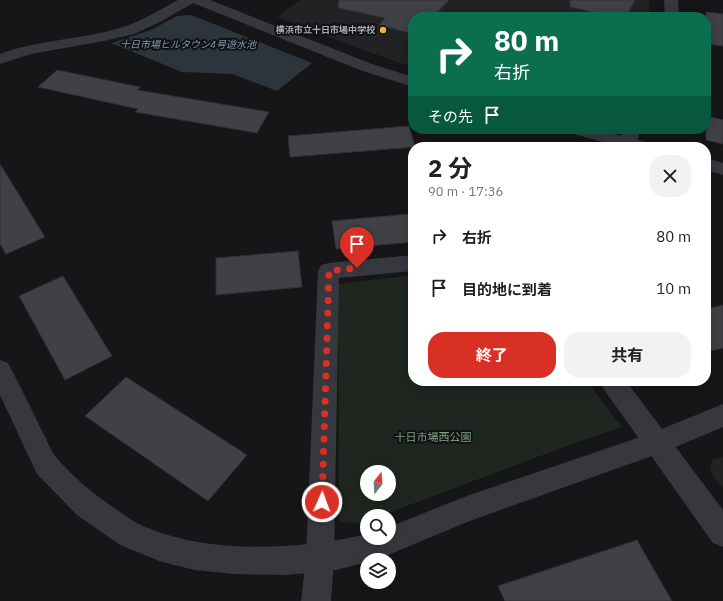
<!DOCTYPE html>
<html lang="ja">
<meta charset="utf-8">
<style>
:root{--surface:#fff;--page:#f2f2f2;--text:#202124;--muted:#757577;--accent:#d93025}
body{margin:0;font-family:"IBM Plex Sans","Noto Sans JP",sans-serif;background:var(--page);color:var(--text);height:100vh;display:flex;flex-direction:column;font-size:15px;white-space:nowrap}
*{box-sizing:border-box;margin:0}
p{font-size:13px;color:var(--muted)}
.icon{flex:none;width:22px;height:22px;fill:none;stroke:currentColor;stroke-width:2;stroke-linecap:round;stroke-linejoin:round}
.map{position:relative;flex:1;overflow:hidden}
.drawer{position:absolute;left:408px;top:142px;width:303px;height:244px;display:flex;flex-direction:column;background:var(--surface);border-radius:16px;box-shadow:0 2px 10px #0003}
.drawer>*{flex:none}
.guide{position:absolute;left:408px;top:12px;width:303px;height:122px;border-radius:16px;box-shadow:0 2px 10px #0003;background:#0b6e4f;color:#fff;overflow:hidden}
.needle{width:26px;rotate:17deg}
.buttons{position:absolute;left:360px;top:465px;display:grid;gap:8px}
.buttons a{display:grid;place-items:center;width:36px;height:36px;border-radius:50%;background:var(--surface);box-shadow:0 2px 10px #0003;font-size:20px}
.pin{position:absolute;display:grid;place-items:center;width:34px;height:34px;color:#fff;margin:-41px -17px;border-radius:50% 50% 50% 0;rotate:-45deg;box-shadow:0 0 4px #0007}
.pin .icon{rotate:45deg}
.me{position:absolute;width:44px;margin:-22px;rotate:2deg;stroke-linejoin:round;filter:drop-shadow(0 0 3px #0008)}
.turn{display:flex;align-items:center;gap:14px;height:84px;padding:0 20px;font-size:18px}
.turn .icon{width:52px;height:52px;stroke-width:2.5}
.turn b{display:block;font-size:28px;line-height:34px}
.then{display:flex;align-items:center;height:38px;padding:0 20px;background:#0003;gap:8px;font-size:15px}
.round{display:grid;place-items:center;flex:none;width:42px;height:42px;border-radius:16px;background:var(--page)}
.head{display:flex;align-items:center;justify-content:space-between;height:68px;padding:0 20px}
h1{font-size:24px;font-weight:700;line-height:30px}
.cta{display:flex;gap:8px;margin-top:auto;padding:8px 20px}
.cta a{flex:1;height:46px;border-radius:16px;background:var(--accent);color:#fff;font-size:16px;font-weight:700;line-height:46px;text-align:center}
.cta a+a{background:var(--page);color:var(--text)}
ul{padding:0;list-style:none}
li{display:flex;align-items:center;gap:12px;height:52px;padding:0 20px}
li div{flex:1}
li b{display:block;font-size:15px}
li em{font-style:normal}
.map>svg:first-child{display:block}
.built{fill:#222225}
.green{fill:#1e261f;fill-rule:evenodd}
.water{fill:#2c353c}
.building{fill:#404145;stroke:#303034}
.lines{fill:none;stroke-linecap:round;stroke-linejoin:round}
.minor{fill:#37383d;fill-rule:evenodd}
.tertiary{fill:#37383d;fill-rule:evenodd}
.route{stroke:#d93025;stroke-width:7;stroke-dasharray:0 12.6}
.poi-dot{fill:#f2b134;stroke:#111113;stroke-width:1.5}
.labels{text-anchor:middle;stroke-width:4;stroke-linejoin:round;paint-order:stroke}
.far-poi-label{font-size:9px;font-weight:bold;fill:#a8adb8;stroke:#111113;text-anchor:end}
.far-water-label{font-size:10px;font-style:italic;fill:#7f9bb3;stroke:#111113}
.park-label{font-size:11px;fill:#7fa381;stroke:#111113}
</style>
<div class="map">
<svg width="723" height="601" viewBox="0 0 723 601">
<rect width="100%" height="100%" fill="#161618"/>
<g class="built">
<path d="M300,0h349v17h-236v50l-56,-19 -79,-31z"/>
<path d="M723,457v32l-13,-17 2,-12z"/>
</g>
<path class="green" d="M413,275v106h174l35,46 -50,17 -192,72h-13v5l-5,2 -23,-1 -1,-238zM367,472h22v22h-22z"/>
<path class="water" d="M191,15l121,48 -35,28 -45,-17 -50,-2 -71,-29 40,-13 26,-14z"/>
<g class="building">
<path d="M339,0h110l-16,17h-20v17l-34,-9 6,-7 -47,-10z"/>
<path d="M570,0h65l-9,17h-13l-43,-10z"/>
<path d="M706,12l17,2v32l-17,-2z"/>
<path d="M57,70l83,17 -3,3 132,22 -12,21 -122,-21 3,-3 -100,-22z"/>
<path d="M706,116l17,4v24l-17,-4z"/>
<path d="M409,126l6,21 -125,10 -2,-21z"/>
<path d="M0,164l45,73 -39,17 -6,-10z"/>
<path d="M409,214l4,14v14l-77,7 -4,-28z"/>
<path d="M298,251l4,36 -86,8v-37z"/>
<path d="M63,276l49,80 -47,24 -46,-84z"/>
<path d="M723,305v43l-17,4v-43z"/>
<path d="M126,377l121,78 -39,46 -123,-85z"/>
<path d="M637,540l35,61h-167l-7,-15z"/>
</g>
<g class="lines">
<g class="minor">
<path d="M664,0h14l1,17h-14z"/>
<path d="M623,129h18l-6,18h-18z"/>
<path d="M413,255v16l-74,7 -5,280 -3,43h-30l5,-43 12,-287 3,-6 8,-2z"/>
<path d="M600,381h26l97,129v37l-10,-4 -110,-155z"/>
</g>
<g class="tertiary">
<path d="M178,0h32l162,64 41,13v10l-53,-17 -167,-67 -33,19 -26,12 -30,7 -73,13 -31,10v-10c40,-15 83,-14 123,-27 19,-6 37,-17 55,-27z"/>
<path d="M567,129h29l53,14 3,4h-30l-52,-14z"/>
<path d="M706,158l17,5v12l-17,-5z"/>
<path d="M0,360l8,3c12,23 23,45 34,68 5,8 8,19 14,26 19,23 43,41 67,57 6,4 12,9 18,11 64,30 159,25 226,9v4h22v-11l75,-30 188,-64 71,-29v23l-57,24 -199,71 -91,38h-9v2l-31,8 -16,2 -36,3 -50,-1 -39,-4 -33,-8 -42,-17 -43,-30 -40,-41 -37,-79z"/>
</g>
</g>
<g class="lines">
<path class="route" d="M322,502l7,-231 28,-3"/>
</g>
<circle class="poi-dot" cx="383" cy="30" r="4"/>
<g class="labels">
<g class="far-poi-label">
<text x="375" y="33">横浜市立十日市場中学校</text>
</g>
<g class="far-water-label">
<text x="188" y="48">十日市場ヒルタウン4号遊水池</text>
</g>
<g class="park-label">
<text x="433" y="441">十日市場西公園</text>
</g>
</g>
</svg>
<div class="buttons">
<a><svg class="needle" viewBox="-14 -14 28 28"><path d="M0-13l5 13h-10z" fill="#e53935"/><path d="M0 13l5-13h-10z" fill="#757577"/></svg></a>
<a><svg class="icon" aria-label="search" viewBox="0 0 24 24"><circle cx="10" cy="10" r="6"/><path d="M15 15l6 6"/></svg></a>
<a><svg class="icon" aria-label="layers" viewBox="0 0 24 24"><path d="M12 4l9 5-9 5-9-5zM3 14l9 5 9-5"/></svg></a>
</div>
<div class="pin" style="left:357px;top:268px;background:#d93025"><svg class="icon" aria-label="arrive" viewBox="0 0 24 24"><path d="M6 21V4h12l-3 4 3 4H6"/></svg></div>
<svg class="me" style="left:322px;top:502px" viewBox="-20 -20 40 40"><circle r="17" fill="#d93025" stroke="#fff" stroke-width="3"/><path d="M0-11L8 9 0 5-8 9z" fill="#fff"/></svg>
<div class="guide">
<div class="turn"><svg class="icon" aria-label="right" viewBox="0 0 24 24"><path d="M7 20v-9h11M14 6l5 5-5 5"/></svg><div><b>80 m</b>右折</div></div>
<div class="then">その先<svg class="icon" aria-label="arrive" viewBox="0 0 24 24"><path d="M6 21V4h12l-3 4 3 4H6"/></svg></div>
</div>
<section class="drawer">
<div class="head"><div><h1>2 分</h1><p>90 m · 17:36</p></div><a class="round"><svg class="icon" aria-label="close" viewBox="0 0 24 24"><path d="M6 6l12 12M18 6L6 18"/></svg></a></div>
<ul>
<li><svg class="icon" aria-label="right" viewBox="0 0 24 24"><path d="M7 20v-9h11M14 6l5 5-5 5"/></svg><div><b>右折</b></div><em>80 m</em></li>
<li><svg class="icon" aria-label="arrive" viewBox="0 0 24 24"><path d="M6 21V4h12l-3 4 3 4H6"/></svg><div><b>目的地に到着</b></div><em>10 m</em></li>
</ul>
<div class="cta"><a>終了</a><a>共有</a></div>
</section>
</div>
